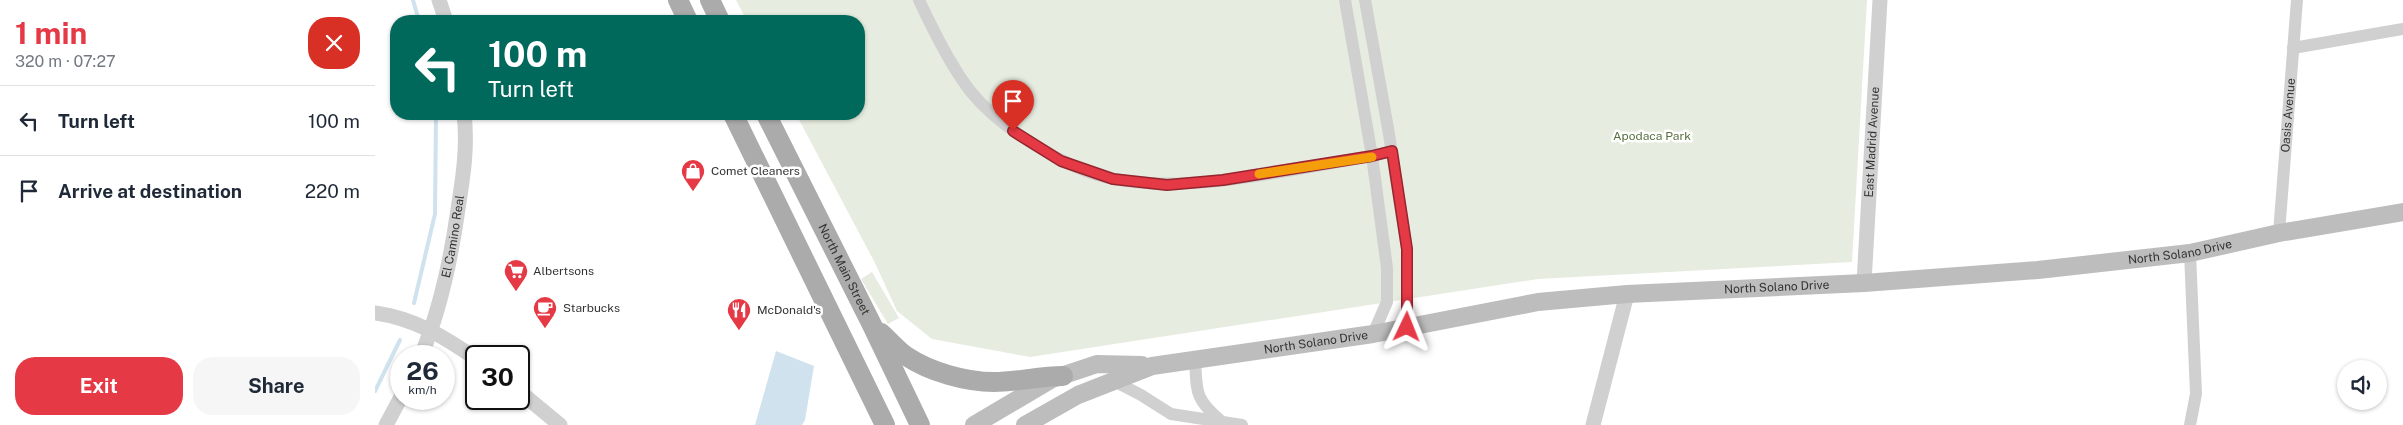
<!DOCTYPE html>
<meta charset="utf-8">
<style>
:root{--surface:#fff;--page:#f6f6f7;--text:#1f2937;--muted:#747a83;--line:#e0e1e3;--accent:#e63946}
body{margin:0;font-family:"Public Sans",sans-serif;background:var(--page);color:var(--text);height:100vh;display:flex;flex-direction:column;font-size:19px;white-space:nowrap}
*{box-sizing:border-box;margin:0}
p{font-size:16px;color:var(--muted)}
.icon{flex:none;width:28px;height:28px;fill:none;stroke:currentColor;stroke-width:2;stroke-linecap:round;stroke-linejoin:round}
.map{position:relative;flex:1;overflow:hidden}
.sheet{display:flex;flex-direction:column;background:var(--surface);width:375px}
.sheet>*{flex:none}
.top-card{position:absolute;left:15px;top:15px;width:475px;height:105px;border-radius:20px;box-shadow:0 1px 4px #0004;background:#00695c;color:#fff;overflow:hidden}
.tools{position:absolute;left:1962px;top:360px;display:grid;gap:10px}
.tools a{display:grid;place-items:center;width:50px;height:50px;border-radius:50%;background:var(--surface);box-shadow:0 1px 4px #0004;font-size:25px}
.speed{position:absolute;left:15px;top:345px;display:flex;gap:10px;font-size:25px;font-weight:700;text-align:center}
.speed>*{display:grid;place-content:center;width:65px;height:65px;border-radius:50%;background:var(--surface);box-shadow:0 1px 4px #0004;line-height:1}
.speed small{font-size:12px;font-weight:400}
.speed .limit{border:2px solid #111;border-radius:8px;background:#fff;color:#111}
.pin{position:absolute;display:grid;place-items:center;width:42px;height:42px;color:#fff;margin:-51px -21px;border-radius:50% 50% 50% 0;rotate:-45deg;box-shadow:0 0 5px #0007}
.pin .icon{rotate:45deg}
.me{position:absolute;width:55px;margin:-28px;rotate:2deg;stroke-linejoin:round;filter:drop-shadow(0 0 4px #0008)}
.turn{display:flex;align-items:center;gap:18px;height:105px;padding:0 15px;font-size:22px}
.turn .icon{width:65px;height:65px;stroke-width:2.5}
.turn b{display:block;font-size:35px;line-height:42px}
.round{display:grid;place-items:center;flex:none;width:52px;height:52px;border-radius:20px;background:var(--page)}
.overview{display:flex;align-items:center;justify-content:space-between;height:85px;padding:0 15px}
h1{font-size:30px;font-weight:700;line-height:38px;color:var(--accent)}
.cta{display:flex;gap:10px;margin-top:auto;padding:10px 15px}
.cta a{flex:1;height:58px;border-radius:20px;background:var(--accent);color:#fff;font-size:20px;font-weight:700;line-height:58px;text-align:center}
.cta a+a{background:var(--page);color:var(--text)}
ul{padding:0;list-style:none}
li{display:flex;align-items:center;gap:15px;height:70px;padding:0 15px;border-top:1px solid var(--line)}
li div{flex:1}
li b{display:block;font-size:19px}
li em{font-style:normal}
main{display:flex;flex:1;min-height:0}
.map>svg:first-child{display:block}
.green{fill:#e6ecdf}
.water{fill:#cfe2ee}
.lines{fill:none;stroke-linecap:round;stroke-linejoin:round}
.stream{stroke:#cfe2ee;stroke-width:4}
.minor{stroke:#d0d0d0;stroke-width:12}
.tertiary{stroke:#d0d0d0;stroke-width:15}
.secondary{stroke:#bdbdbd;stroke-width:18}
.primary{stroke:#ababab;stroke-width:20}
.route-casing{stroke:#96252e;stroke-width:12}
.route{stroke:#e63946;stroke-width:9}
.slow{stroke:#f59e0b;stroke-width:9}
.labels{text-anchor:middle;stroke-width:5;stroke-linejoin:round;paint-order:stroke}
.street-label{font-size:12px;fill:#333;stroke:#fff}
.park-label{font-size:12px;fill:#56703f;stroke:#fff}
.poi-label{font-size:12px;fill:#333;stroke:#fff;text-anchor:start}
</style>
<main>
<section class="sheet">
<div class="overview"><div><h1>1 min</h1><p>320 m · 07:27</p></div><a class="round" style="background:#d93025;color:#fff"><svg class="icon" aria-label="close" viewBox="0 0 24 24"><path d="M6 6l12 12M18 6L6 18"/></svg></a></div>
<ul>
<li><svg class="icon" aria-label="left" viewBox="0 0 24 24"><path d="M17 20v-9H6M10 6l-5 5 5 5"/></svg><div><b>Turn left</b></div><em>100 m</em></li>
<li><svg class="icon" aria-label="arrive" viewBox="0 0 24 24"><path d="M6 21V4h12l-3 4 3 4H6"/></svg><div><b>Arrive at destination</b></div><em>220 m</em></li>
</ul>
<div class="cta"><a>Exit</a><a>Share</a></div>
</section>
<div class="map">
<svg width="2028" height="425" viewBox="0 0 2028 425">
<rect width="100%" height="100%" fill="#fff"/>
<g class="green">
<path d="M361,0h1131l-15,262 -314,17 -508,78 -98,-18 -35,-28 -22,-48 -79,-149h63v-93h-112z"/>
<path d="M497,272l27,46 -11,6 -27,-45z"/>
</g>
<path class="water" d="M401,351l38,15 -9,54 -3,5h-47z"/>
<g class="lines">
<g class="stream">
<path d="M38,0l6,21"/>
<path d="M39,303l21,-89 1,-100"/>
<path d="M0,391l25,-51"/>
</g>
<g class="minor">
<path d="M544,0c13,28 33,68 52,92 17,21 41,39 64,53 24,15 51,29 79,34 79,15 178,-10 258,-23l20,-5"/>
<path d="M970,0l27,156 15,112v34l-14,32"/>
<path d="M990,0l23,128 19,121v78"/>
<path d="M1918,48l110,-19"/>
<path id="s1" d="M1904,233l18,-233"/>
<path d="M1815,253l6,141 -6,31"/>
<path d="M820,359c2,33 -1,39 26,62"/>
<path d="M737,380l29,15 30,19 71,11"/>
</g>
<g class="tertiary">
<path d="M64,0l7,21"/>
<path id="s2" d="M1489,283l16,-283"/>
<path d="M0,313c38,5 70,24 101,46"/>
<path id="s3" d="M46,356c20,-48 30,-97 37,-147 5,-32 10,-63 6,-95"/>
<path d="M144,391l41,34"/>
<path d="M11,425l15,-28"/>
<path d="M1218,425l34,-131"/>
</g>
<g class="secondary">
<path d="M599,425l78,-46 45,-15 45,1"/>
<path id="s4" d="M650,425l53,-30 74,-29 221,-32 165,-32 89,-8 237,-11 174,-13 152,-17 89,-20 124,-21"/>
</g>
<g class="primary">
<path d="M303,0l10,21"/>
<path d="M335,0l10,21"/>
<path d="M358,114l152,311"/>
<path id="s5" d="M391,114l106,211 48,100"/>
<path d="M506,333c8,7 16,17 25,23 24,16 60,26 88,26 22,0 46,-6 69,-6"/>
</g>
</g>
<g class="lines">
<g class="route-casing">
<path id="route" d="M638,131l48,30 52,18 54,6 56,-5 149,-24 20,-5 15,98v78"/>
</g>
<use href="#route" class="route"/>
<path class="slow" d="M884,174l113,-17"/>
</g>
<defs>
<g id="shop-pin" transform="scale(1.25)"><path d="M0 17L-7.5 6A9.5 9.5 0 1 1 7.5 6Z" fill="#e63946" stroke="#fff"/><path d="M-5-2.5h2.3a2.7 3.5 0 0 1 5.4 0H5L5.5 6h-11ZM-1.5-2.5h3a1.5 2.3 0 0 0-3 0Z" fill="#fff"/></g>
<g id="supermarket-pin" transform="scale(1.25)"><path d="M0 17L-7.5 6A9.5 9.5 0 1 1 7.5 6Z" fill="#e63946" stroke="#fff"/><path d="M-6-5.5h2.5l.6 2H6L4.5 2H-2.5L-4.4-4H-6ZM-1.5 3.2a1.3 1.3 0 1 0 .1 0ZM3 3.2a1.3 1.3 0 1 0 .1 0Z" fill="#fff"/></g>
<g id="cafe-pin" transform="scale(1.25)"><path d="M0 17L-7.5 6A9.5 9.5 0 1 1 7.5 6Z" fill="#e63946" stroke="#fff"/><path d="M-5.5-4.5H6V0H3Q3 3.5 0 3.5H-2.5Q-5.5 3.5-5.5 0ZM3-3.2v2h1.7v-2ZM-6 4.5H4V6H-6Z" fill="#fff"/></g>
<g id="restaurant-pin" transform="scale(1.25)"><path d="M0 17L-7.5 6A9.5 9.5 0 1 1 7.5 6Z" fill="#e63946" stroke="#fff"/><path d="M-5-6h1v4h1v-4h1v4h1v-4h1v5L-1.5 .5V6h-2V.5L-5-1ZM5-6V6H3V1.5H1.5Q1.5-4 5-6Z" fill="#fff"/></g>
</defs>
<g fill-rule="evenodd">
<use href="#shop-pin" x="318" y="171"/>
<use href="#supermarket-pin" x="141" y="271"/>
<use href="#cafe-pin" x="170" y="308"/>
<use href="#restaurant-pin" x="364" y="310"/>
</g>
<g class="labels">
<g class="street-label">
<text dy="4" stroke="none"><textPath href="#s1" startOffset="118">Oasis Avenue</textPath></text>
<text dy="4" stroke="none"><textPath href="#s2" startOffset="141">East Madrid Avenue</textPath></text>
<text dy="4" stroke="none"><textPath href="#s3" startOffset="124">El Camino Real</textPath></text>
<text dy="4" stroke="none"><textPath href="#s4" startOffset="1176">North Solano Drive</textPath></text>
<text dy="4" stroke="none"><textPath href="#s5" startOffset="174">North Main Street</textPath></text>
<text dy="4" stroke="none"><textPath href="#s4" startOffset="771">North Solano Drive</textPath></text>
<text dy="4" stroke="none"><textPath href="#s4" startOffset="306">North Solano Drive</textPath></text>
</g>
<g class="park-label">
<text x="1277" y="140">Apodaca Park</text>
</g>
<g class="poi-label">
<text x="336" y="175">Comet Cleaners</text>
<text x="158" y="275">Albertsons</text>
<text x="188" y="312">Starbucks</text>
<text x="382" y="314">McDonald's</text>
</g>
</g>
</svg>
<div class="tools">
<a><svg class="icon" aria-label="sound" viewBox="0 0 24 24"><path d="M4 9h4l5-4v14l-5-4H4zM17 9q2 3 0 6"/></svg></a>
</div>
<div class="speed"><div>26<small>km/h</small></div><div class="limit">30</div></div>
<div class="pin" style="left:638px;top:131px;background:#d93025"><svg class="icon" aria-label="arrive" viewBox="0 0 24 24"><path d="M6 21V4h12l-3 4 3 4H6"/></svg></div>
<svg class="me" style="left:1032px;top:327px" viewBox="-20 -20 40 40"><path d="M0-17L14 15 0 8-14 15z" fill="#e63946" stroke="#fff" stroke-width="4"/></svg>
<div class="top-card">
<div class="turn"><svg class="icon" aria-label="left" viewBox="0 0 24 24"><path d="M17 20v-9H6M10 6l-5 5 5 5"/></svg><div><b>100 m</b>Turn left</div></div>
</div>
</div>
</main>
